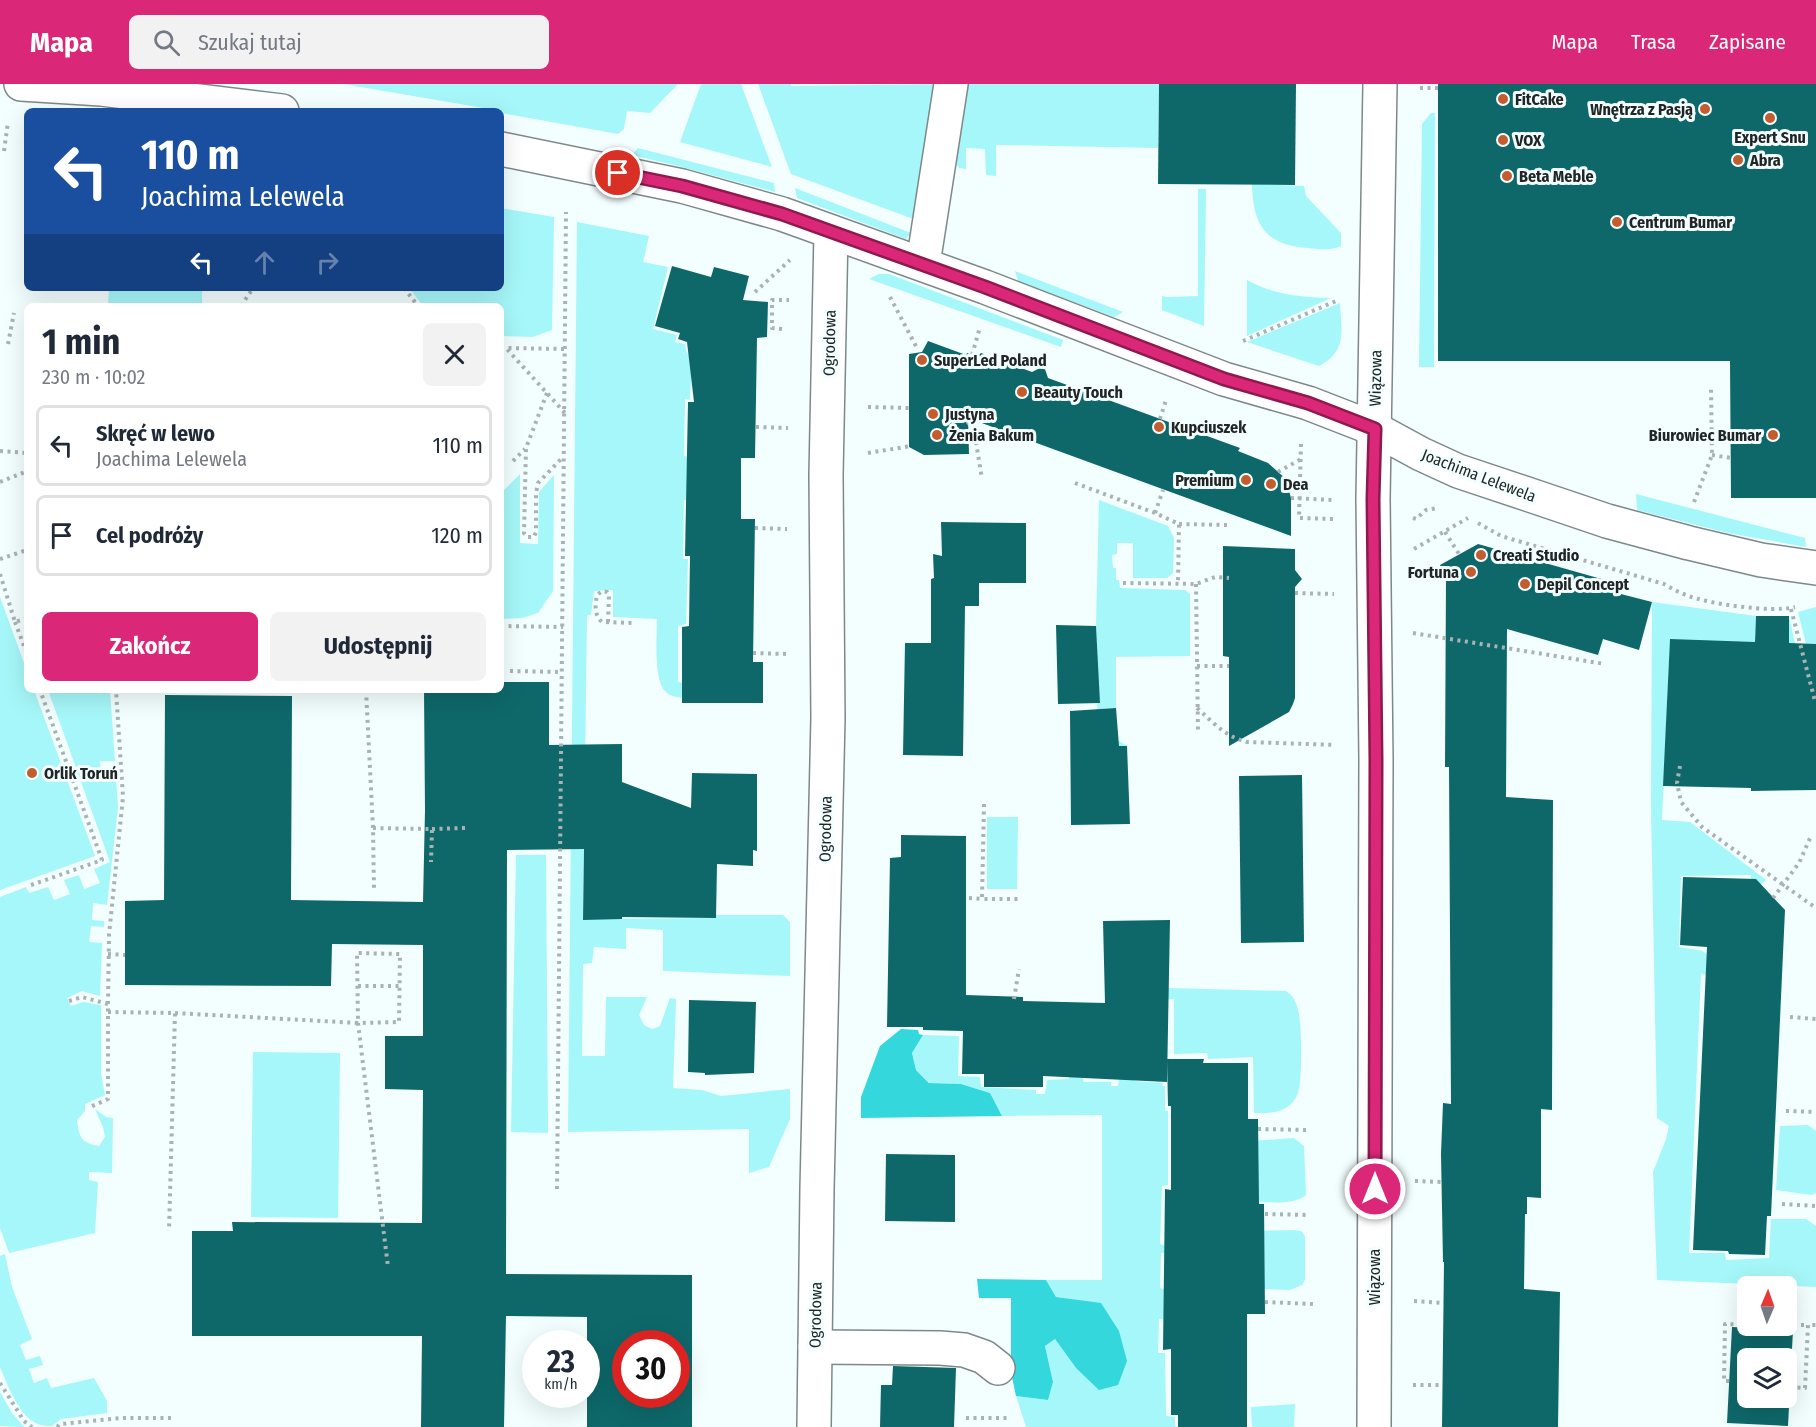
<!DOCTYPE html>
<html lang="pl">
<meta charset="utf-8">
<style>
:root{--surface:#fff;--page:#f2f2f3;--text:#1f2937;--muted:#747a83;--line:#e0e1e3;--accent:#db2777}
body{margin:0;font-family:"Fira Sans Condensed",sans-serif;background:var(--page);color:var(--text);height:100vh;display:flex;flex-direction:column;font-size:22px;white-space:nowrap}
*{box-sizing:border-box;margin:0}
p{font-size:20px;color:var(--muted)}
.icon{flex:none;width:33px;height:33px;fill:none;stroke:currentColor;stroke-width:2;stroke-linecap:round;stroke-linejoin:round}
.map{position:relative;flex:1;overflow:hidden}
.sheet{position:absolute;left:24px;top:219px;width:480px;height:390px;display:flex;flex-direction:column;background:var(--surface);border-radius:9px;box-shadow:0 6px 24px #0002}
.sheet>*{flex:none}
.top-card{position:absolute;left:24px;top:24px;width:480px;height:183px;border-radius:9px;box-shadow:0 6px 24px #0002;background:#1a4fa0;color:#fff;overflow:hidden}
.needle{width:39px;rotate:2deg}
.tools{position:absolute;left:1737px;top:1192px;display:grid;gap:12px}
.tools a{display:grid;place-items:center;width:60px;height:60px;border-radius:9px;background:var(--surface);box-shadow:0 6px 24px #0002;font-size:30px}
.speed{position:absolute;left:522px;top:1246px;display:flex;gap:12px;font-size:30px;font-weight:700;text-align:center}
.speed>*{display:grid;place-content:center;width:78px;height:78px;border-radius:50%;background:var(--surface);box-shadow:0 6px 24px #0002;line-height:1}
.speed small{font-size:15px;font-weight:400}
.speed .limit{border:9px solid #d22;background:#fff;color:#111}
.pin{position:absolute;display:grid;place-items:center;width:51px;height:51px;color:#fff;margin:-26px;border:3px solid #fff;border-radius:50%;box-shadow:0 2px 6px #0007}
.me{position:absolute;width:66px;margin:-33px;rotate:0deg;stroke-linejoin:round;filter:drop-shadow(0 0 4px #0008)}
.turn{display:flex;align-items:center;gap:21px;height:126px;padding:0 18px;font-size:27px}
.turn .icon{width:78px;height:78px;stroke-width:2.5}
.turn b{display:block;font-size:42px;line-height:51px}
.lanes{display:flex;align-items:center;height:57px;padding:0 18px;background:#0003;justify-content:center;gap:30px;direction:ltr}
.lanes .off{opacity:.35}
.round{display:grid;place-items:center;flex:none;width:63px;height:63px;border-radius:9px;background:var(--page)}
.summary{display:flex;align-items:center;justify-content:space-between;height:102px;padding:0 18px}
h1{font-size:36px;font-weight:700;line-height:45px}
.action{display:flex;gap:12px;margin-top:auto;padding:12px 18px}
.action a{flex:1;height:69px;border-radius:9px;background:var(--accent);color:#fff;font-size:24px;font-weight:700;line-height:69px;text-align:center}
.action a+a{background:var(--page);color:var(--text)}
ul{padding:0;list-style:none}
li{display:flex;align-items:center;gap:18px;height:81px;margin:0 12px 9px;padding:0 6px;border:3px solid var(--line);border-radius:9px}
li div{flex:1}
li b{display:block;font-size:22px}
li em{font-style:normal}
header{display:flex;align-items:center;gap:36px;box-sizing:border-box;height:84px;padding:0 30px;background:var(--accent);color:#fff}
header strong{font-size:28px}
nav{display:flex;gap:33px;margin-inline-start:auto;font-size:21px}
.search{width:420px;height:54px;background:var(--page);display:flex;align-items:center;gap:15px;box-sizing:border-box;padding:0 21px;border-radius:9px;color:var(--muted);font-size:22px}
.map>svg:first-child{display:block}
.green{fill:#a6f7f9}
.forest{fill:#33d7dc}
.building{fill:#0e686a;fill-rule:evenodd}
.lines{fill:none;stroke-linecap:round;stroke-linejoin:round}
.minor-casing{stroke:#7e8888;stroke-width:36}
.path{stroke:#aab2b3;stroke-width:4;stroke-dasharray:3 4.5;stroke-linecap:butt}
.minor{stroke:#fff;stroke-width:33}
.route-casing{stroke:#8e194d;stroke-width:15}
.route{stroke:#db2777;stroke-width:10}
.poi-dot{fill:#c35d2d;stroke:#f3feff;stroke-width:2}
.labels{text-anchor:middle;stroke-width:6;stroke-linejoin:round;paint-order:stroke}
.poi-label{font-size:16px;font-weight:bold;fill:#212525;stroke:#f3feff;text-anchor:start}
.street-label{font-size:16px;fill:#212525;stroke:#f3feff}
</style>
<header>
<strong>Mapa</strong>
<div class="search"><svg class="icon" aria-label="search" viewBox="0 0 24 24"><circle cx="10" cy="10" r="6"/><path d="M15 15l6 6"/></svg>Szukaj tutaj</div>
<nav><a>Mapa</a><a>Trasa</a><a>Zapisane</a></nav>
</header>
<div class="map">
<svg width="1816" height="1343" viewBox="0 0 1816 1343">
<rect width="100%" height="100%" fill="#f3feff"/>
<g class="green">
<path d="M343,0h335l-28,29 -23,-2 -3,18 -6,5 -117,-21v-2z"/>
<path d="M701,0h40l31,83 -92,-25z"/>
<path d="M758,0h33v2l149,-2 -21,137 -128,-47z"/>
<path d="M966,0h193l-1,64 -162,-3v31l-10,-1 -1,-26 -19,-1v21l-7,-1 -4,-6z"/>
<path d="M1431,29h4l-1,254h-15l3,-243z"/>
<path d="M638,64l136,35 1,9 -101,-27 -42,-10z"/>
<path d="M1252,100l52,2 2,10 35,37v13c-10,5 -22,3 -33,2 -43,-3 -55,-23 -56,-64z"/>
<path d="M795,104l116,45 -5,6 -109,-41z"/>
<path d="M1198,105h8l-2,137 -42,-16v-14l5,1 31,-1z"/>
<path d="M501,124l53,9 -2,113 -19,7 -32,-1v-30h-78l-14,-18h92z"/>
<path d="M577,138l72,14 -6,26 25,5 -15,62 24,6 -2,7 10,2 2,10 5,1 -2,45 -5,-1 -1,57 6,1v42l-6,1 -1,59h5l-2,65 -8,2v56l6,1v15c-6,-1 -13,-1 -18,-6 -13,-12 -9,-56 -9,-73l-44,-2v-27l-19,1 -3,24h-4l-4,304 133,-1v-3h67l7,7v54l-127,-5v-41l-37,-2v21l-32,-2 -2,16 -9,1 -1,92h23l1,-59h41l-8,18 5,10 8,4 8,-3 10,-28 6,1 -3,89 29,2 19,6 69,-7v30l-21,48 -20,6v-44l-181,3z"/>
<path d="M1015,187l108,41 -9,5 -96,-36z"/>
<path d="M879,190h10l174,66 -2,7 -192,-68z"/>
<path d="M1247,196c27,15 54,17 84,18l-84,38z"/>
<path d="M109,204h93v18h-94z"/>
<path d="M1340,219c1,27 8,48 -21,63l-72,-24z"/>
<path d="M520,390v69l18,1 1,-52 15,-17 -1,116 -15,22 -16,5 -21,1 2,-128z"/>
<path d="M1636,410l169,44 1,9 -78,-14 -91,-23z"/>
<path d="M1099,416l69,26 6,12 -1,35 -6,5h-34v-35h-16v11l-5,1 1,13h3v12h3l1,8 65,2 5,4v62l-74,1v51l-15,1 3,32h15l8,5h-29l-2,-120z"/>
<path d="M0,513l27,74v19h7l61,166 -95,34z"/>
<path d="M1652,518l104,14 -1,22 34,1v-23l6,28 -125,-4 -8,180 28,2 76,58 -11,10 -3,-1 -1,-14 -70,1 -2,71 24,4 9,9 -2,15 -9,-1 -12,279h36l1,7 43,-2 2,-39h35l10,7v61l-159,-7 -4,-108 13,-33 3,-13 -12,-8 -6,-310z"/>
<path d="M1816,523v37h-10l-8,-32z"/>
<path d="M48,606h62l5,71h-15l2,18 14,-2 2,31 -11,97 -14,-2 -1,17 12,1v6l-13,-1 -2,16 13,1 -2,53 -18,-5 -15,7 4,8 12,-4 18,3v69l4,21 -20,9v7l-8,9c2,17 4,23 22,26l6,-9 -2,-10 -8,-18 11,8 7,1 -1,55 -23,-1v8l9,2 -3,51 -86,20 -9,-25v-331l26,-10 3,6 19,-6 6,13 16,-6 -6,-14 15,-5 5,14 16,-6 -6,-14 16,-7z"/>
<path d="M987,733h31l-1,72h-30z"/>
<path d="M516,771h30l2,278 -37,-1z"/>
<path d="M1133,903l153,4c7,5 10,10 12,19 4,12 4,68 1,79 -1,5 -3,9 -6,13 -11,12 -24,11 -39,11l-1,-56 -45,2 -1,-6 -33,1v-55l-40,1z"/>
<path d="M923,951l36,1 -1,40 22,1 1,10 55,3v4h9l2,-14 22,-1 1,-8 12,-1 1,12h28v4h7l2,-14 15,-1v10l28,2 -1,3h3v25h3v74l-6,1 -2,58 8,2 -1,7h-6l-1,35 8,2v30l-9,-1 -1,34h7l1,63 9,1v10h-149l-10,-31 32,4 5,-18 -8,-36 10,-7 21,29 25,-64 -45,-7 -10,-17h56v-165l-100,1 -12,-23 -29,-9 -31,-1 -14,-13 -4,-17z"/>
<path d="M253,968l87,1 -2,165 -87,-1z"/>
<path d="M1808,1041l8,6v62l-5,2 -35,-5 4,-64z"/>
<path d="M1294,1054l10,8 2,49c-15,12 -43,6 -61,6l7,-60z"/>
<path d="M1294,1146l7,1 4,5v44l-3,5 -12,5 -51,-2 4,-57z"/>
<path d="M5,1170l7,33 20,52 -12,6 6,15 14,-4 3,9 -14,4 5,14 13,-5 4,10 43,-10 13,23v12l-46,6 -9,7c-4,0 -10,0 -14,-2 -18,-6 -31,-40 -38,-57v-111z"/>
<path d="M0,1308l12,21 12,14 -24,-1z"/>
<path d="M1295,1320l-1,23h-42l-1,-20z"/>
</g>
<g class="forest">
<path d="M901,945l17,1 1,4 4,1 -11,18 4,17 13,13 32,1 29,9 12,23 -141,2v-21l19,-51z"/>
<path d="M977,1195l69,1 10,17 45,6 18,28 8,30 -9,24 -19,5 -23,-22 -21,-29 -10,7 8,36 -5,18 -32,-4 -5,-24v-74h-32z"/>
</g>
<g class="building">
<path d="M1159,0h137l-1,101 -137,-1z"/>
<path d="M1438,0h378v414h-85l-1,-137h-292z"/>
<path d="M672,182l39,11 3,-10 35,9 -6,24 25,2 -1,35 -10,1 -2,120h-14v61h14l-2,143h10v41h-81v-76l7,-1 1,-70h-5l3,-154h6l-7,-60 -9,-3 2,-6 -25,-7z"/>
<path d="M928,257l38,14 1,-2 9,4 5,-4 51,19 12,-6 4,12 192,70 -2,3 30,12 18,16 5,19v38l-323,-118 1,36 -45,1 -15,-8v-93l13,-2z"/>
<path d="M941,438l85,1v60h-47v23h-14l-2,150 -60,-1 2,-112h26v-64l3,-1 -1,-24 9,2z"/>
<path d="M1478,460l141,40 -2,9 35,9 -13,48 -36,-11 -5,16 -91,-26 -1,168 47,3 -1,310 -11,-1v89l-14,-1v17h-2l-1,75 36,3 -2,135h-116l2,-165h-1l-2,-108 2,-51 8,1 -2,-337h-4l1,-190 -6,-12z"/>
<path d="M1223,462l72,3v21l7,9 -7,8v111l-2,6 -4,8 -60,34v-89l-6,-1z"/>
<path d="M1756,532h33v27l27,1v146l-65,1v-3l-88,-2 7,-147 85,3z"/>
<path d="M1056,541l40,1 4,77 -42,1z"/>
<path d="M501,598h48v63l73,-1v38l69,26 1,-35 65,1v77l-4,-1v16l-36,-2 -1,54 -94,-1v2l-39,1 1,-71 -77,1 -1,424 186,1v152h-105v-110l-81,-1 -2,111h-83l1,-91h-230v-105h41l-1,-9 190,1 1,-133 -38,-1v-53h38v-91l-91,-1 -1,42 -206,-1v-84l39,-1 1,-205 127,1 -1,204 132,2 2,-92 -1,-120h77zM626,1260h50v51h-50z"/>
<path d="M1116,624l3,38h8l3,78 -59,1 -1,-114z"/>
<path d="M1302,691l2,167 -63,1 -2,-167z"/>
<path d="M901,751l65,1v159l57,2v4l82,2 -2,-82 67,-1 -3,162 -124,-6v11h-59v-13h-22l1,-43 -40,-1v-3h-36l3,-169 11,-1z"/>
<path d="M1683,793l73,2 29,31 -14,306h-4l-2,39 -36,-1 -1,-3 -35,-1 14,-303 -27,-2z"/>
<path d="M689,916l67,2 -2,71 -49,2v-2l-17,-1z"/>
<path d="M1167,975h37l-1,4h45v56h10l1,85h5l1,110h-18v113h-69v-12h-7v-66l-8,1 2,-161 6,1v-84h-3z"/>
<path d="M886,1070l69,1v67l-70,-1z"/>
<path d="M1732,1243l61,3 -5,96 -61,-3zM1748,1275h38v39h-38z"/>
<path d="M893,1282l63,2 -2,59h-74l1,-42h11z"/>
</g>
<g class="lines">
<g class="minor-casing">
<g id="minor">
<path d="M21,0l80,5 181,22"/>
<path d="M501,65l181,37 100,28 203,73 239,92 84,24 67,26 46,25 37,17 72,24 77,26 82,22 72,17 55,8"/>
<path d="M923,180l28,-180"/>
<path d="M815,1263l125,1 24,2 20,7 14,11"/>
<path d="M814,1343l3,-238 11,-471 -2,-243 5,-243"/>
<path d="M1374,1343l2,-667 -3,-261 7,-415"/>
</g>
</g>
<g class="path">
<path d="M1420,4h18"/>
<path d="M4,67l4,-29"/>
<path d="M404,204l14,18"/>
<path d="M755,208l35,-32"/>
<path d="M890,213l28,53"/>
<path d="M241,222l12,-18"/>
<path d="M782,245l-10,-1v-28h17"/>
<path d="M1243,257l93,-40"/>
<path d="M8,260l6,-31"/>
<path d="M564,265l-58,-1 59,65"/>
<path d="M972,271l8,-28"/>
<path d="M1043,285l4,-14"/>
<path d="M547,309l-21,55 -2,85 3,4h7l2,-5v-39l2,-10 24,-25"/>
<path d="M868,323l41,1"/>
<path d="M963,332l11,14 8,49"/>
<path d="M1160,335l6,-19"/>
<path d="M756,343l32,1"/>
<path d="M1301,360l-2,74 35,1"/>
<path d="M0,367l27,2"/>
<path d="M868,369l43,-7"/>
<path d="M1712,371l19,3"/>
<path d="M513,377l12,-12"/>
<path d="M1278,388l23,-13"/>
<path d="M0,398l25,-10 2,5"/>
<path d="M1075,399l80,30 24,11 -1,59"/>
<path d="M1291,414l41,2"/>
<path d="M1694,418l18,-47 -1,-68"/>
<path d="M1155,429l8,-23"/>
<path d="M1413,434l3,1 10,-9 11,-2"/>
<path d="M1478,439l23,13 163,48c7,4 14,8 22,11 22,9 86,18 109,12"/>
<path d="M1179,440l48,1"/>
<path d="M755,444l32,1"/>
<path d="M1445,448l14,22"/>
<path d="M1414,465l54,-31"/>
<path d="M0,475l27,-9"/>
<path d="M0,490l15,48 12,-4"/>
<path d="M1123,499l73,1 19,-7 14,1"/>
<path d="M1196,500l2,149"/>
<path d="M1295,509l39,1"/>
<path d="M1791,525l24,92"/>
<path d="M15,538l12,32"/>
<path d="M608,538l1,-27 -2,-3 -5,-1 -5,4c-2,10 -3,20 5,27l33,1"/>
<path d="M501,542l62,1"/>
<path d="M1413,549l192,31"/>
<path d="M753,569l35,1"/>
<path d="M1197,582h32"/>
<path d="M510,587l52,1"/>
<path d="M366,606l7,138 1,62"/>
<path d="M1197,624c17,15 27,28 50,34l88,3"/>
<path d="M1680,682l-3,17 4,19 21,25 114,81"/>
<path d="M984,720l-2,95h39"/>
<path d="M373,744l59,1 -1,33"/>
<path d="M432,745l34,-1"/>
<path d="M31,801l71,-25 -62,-170"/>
<path d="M969,814l13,1"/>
<path d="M1773,814l26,-35 12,-27"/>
<path d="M108,870l17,1"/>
<path d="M358,902h41"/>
<path d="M1014,915l5,-30"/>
<path d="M69,917l13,-4 26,7v95l-18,8"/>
<path d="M108,920l1,-69 14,-138 -7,-107"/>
<path d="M108,928l67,1 -6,218"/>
<path d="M175,929l183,10 -1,-70 43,1 -1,68 -41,1 30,244"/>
<path d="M1790,933l26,2"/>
<path d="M1786,1027l30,1"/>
<path d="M1258,1045l49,1"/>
<path d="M1415,1097l27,1"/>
<path d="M557,1105l9,-977"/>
<path d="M1782,1120l34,2"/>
<path d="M1265,1130l44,1"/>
<path d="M1414,1217l29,2"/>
<path d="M1265,1218l48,2"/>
<path d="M1786,1241h22"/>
<path d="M1729,1297h-5l1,-57 23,1"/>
<path d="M0,1299l24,38 8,6"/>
<path d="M1413,1301h29"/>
<path d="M1790,1303l15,1 3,-63h8"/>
<path d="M966,1334h42"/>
<path d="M57,1343l3,-3 61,-6h53"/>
</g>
<use href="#minor" class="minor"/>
</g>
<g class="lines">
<g class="route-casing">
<path id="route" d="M618,89l64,13 100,28 203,73 239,92 84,24 67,26 -2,70 3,261 -1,429"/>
</g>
<use href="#route" class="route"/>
</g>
<g class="poi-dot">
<circle cx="1503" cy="15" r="6"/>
<circle cx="1705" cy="25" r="6"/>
<circle cx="1770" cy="34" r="6"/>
<circle cx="1503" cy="56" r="6"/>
<circle cx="1738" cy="76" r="6"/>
<circle cx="1507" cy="92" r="6"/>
<circle cx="1617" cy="138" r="6"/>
<circle cx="922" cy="276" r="6"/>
<circle cx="1022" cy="308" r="6"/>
<circle cx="933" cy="330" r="6"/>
<circle cx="1159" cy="343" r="6"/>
<circle cx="937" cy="351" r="6"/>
<circle cx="1773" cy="351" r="6"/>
<circle cx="1246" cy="396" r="6"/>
<circle cx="1271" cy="400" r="6"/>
<circle cx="1481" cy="471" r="6"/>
<circle cx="1471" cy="488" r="6"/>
<circle cx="1525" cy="500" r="6"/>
<circle cx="32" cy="689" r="6"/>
</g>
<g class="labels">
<g class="poi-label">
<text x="1515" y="21">FitCake</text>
<text x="1693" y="31" text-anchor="end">Wnętrza z Pasją</text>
<text x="1770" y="59" text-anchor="middle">Expert Snu</text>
<text x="1515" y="62">VOX</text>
<text x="1750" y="82">Abra</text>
<text x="1519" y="98">Beta Meble</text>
<text x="1629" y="144">Centrum Bumar</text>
<text x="934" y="282">SuperLed Poland</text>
<text x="1034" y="314">Beauty Touch</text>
<text x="945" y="336">Justyna</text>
<text x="1171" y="349">Kupciuszek</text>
<text x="949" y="357">Żenia Bakum</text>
<text x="1761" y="357" text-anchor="end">Biurowiec Bumar</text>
<text x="1234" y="402" text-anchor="end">Premium</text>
<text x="1283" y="406">Dea</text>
<text x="1493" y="477">Creati Studio</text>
<text x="1459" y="494" text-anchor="end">Fortuna</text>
<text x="1537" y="506">Depil Concept</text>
<text x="44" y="695">Orlik Toruń</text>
</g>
<g class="street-label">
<text transform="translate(829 259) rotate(-89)" y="6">Ogrodowa</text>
<text transform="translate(1375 294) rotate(-89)" y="6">Wiązowa</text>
<text transform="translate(1479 391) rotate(21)" y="6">Joachima Lelewela</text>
<text transform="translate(825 745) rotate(-89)" y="6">Ogrodowa</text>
<text transform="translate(1374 1193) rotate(-90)" y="6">Wiązowa</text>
<text transform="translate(815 1231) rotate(-89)" y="6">Ogrodowa</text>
</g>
</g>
</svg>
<div class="tools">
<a><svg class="needle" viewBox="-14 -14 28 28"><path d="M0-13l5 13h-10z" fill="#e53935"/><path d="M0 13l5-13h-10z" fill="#747a83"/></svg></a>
<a><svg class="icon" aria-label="layers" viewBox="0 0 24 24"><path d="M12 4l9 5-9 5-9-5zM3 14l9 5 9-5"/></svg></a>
</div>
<div class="speed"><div>23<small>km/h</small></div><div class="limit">30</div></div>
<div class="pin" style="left:618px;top:89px;background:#d93025"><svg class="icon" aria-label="arrive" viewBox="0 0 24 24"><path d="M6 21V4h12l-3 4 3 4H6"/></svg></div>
<svg class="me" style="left:1375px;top:1105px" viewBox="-20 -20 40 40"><circle r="17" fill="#db2777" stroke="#fff" stroke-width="3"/><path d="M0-11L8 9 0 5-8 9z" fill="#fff"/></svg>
<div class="top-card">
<div class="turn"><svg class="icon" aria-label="left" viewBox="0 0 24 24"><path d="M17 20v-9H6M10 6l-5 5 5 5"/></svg><div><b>110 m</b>Joachima Lelewela</div></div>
<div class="lanes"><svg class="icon" aria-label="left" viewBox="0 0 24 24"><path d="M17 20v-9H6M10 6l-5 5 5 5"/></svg><svg class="icon off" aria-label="ahead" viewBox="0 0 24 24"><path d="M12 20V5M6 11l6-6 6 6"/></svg><svg class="icon off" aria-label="right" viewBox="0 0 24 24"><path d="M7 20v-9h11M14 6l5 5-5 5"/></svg></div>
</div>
<section class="sheet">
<div class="summary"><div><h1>1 min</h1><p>230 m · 10:02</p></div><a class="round"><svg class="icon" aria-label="close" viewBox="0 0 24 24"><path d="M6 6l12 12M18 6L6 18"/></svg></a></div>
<ul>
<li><svg class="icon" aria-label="left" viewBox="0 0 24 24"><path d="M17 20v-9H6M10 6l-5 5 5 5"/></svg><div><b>Skręć w lewo</b><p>Joachima Lelewela</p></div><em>110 m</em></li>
<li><svg class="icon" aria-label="arrive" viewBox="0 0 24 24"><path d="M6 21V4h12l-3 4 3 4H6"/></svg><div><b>Cel podróży</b></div><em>120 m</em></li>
</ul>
<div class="action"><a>Zakończ</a><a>Udostępnij</a></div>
</section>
</div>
